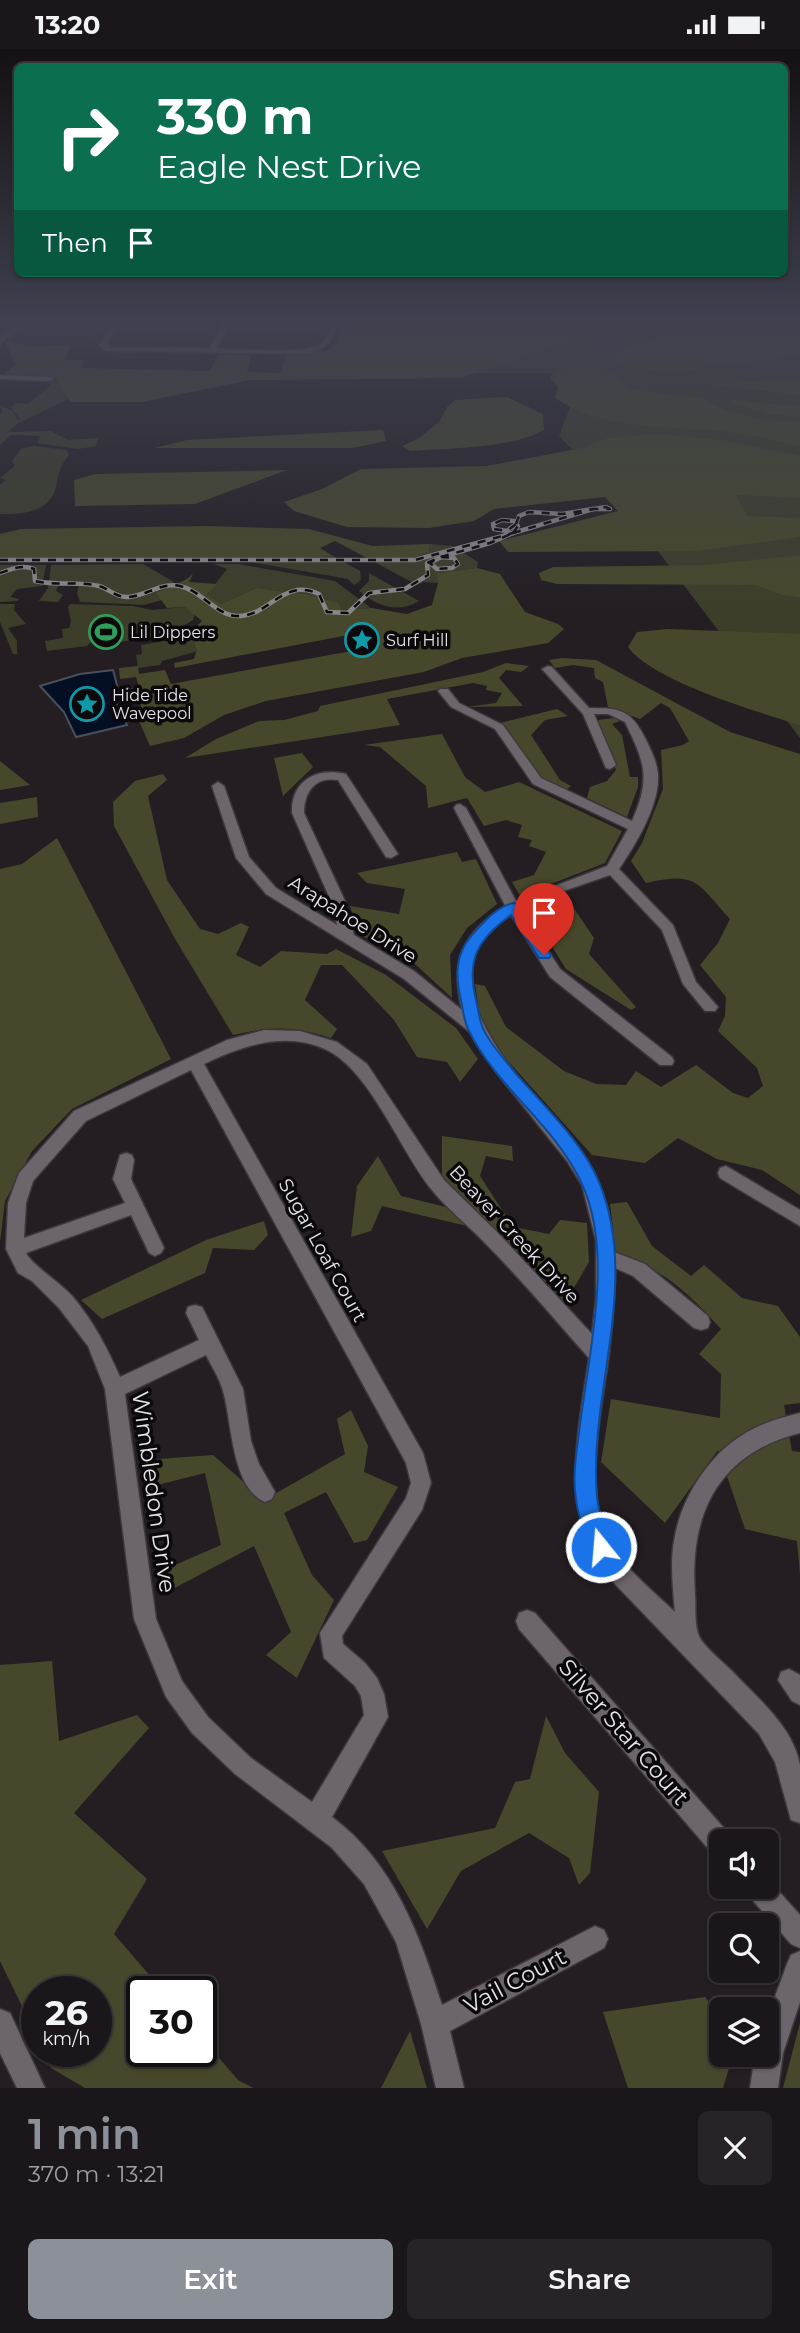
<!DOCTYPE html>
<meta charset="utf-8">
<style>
:root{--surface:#1b161a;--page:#282327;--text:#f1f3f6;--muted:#a09fa2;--line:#393539;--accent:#8c9099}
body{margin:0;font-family:Montserrat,sans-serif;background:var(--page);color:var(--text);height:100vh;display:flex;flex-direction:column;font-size:26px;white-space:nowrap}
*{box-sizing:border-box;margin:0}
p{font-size:23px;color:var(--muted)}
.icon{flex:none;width:38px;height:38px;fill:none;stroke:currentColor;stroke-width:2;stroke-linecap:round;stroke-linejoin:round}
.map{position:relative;height:2039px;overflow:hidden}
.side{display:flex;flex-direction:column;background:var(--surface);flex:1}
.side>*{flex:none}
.hud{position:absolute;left:14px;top:14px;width:774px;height:214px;border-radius:10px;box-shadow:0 2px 5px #0004,0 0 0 2px var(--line);background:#0b6e4f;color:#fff;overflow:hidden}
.tools{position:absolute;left:709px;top:1780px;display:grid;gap:14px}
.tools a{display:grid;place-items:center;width:70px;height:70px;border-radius:10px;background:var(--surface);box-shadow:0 2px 5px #0004,0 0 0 2px var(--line);font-size:35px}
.speed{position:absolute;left:21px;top:1927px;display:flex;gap:14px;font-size:35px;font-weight:700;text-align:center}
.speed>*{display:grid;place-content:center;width:91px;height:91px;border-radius:50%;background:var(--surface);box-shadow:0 2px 5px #0004,0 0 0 2px var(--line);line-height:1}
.speed small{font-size:18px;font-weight:400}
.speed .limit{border:4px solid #111;border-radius:10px;background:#fff;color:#111}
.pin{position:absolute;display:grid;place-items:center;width:60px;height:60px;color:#fff;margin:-72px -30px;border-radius:50% 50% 50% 0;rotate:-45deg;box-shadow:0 0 7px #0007}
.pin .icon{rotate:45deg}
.me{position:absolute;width:77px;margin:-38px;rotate:343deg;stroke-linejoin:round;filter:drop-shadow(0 0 5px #0008)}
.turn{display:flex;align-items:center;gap:24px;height:147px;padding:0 28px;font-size:32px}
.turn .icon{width:91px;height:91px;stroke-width:2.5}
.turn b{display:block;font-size:49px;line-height:60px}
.then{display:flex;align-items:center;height:66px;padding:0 28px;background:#0003;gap:14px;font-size:26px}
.round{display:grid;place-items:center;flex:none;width:74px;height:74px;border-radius:10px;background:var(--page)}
.headline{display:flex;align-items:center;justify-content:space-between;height:119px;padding:0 28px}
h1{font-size:42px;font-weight:600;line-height:52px;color:var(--accent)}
.primary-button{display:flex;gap:14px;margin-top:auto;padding:14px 28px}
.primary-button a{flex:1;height:80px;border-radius:10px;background:var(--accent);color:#fff;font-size:28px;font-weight:600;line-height:80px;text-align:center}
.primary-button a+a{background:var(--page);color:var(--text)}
.status{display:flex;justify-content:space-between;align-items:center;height:49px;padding:0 35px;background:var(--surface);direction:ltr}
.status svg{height:19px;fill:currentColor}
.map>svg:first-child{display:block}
.built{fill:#2e242e}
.green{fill:#3d3e2a}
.forest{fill:#47482b}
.water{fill:#040f23;stroke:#484f5e;stroke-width:2}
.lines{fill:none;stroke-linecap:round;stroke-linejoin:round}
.minor-casing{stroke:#3d383d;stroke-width:3}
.secondary-casing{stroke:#3d383d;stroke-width:3}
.minor{fill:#6c656b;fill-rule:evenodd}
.secondary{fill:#6c656b;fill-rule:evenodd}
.rail-casing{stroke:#8b868a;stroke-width:4.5}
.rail{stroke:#0b090b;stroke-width:2.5;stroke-dasharray:8;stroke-linecap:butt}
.route{fill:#1a73e8;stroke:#114b97;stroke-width:2}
.labels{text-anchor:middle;stroke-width:7;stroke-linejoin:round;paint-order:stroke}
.far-poi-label{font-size:16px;fill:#e7e3e7;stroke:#0b090b;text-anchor:start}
.street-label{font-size:19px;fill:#e7e3e7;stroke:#0b090b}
.near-street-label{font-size:23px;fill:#e7e3e7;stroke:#0b090b}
</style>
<div class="status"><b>13:20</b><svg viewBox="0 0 49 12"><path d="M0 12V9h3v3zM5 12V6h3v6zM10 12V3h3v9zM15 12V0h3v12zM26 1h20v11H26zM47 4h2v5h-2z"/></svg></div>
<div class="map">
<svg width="800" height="2039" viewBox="0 0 800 2039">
<rect width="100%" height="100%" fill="#241e23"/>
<path class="built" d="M35,271h63l-7,25 -56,1 -30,-4z"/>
<g class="green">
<path d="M393,271h407v418l-190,-250 -51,-52 24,-63h-123z"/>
<path d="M51,332h8l9,18 -51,25 -9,8 43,-1 17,9 30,-2 -2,8 -18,3 -41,-6 4,-7 -31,-1 -10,10v-30l3,-4 -3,-5 13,5 5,9 2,-1 -9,-12 5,-4 12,1 22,-18z"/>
<path d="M34,397l33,4 2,5c-8,9 -11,20 -13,31 -4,26 -36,29 -56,28v-29l6,-5 -6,-2 15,-12 -3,-5 9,-12z"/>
<path d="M430,495l23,2 25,16 -1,6 -39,5v10l-14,-1 -7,3 -50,-27h46l16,-6z"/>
<path d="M333,507l27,15 1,9 -7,5 -6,-6 -91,-16z"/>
<path d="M143,515l31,18 -17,11 5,7 -18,5 -64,-3 -3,-9 2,-8 -21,1 -2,5 7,4 -5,7 -19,-1 9,-13 3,-23z"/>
<path d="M214,515h24l97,17 36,27 -29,2 -37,-16 -49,-6 -35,16 -14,-10 20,-25z"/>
<path d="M0,516h46l-4,21 -25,3 -7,8 9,2 -2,2 -17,1z"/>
<path d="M369,524l50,28c-22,13 -42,5 -60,-10l10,-10z"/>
<path d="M0,555h15l-1,6 12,14 -18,4 9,13v13h-4l-13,-32z"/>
<path d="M70,555l63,2 19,4 33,-3 10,7 -2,6 -23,14 -75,12 4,-5 22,-5 2,-9c-12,-5 -21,-4 -33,0l4,12 -7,7 -40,5 -2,-10 18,-3 -1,-9 7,-1 2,-7 -3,-14z"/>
<path d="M186,588l7,3 5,9 -3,3 -33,9 -2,4 -22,3 -2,-13 6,-1 -1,-9z"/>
</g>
<g class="forest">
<path d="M382,271h418v6l-127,-3 -105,19 -107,36 -211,2 -108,22h-72l-15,-25 -52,-1 12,-12 -10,-22 30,4 36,-1 -7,15h19l-2,8 129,3 8,-17 33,1 -4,17 33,1 7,-19 39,-3 11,-8 4,-17h39z"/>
<path d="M680,283l120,3v21l-93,10 -26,7 -53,-6 -20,-10 26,-14z"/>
<path d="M585,312l32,13 8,11 10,5 70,9 21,12 40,9 34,2v24c-26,-6 -53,-12 -79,-15 -54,-5 -120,-1 -166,-33l3,-11 -8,-9 5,-8z"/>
<path d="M800,329v17l-91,-10z"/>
<path d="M507,348l36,17 1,16c-34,19 -94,18 -134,21l-8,-5 17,-8 20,-16 8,-15 8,-7z"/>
<path d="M734,351l66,7v10l-32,-3 -41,-13z"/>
<path d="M383,381l3,11 -34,7h-198l33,-8z"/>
<path d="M657,385l72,7 71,15v42l-64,-3 11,21 53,2v19l-103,14 -189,1 -9,-11 119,-30 -13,-14 -111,12 -20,12 -45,7 -82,-1 -53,-16 -10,-9 38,-13 39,-20 125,-3 96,-18 26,-10z"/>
<path d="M287,421l-92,34 -120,2 -1,-26 21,-6z"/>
<path d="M206,477l103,3 64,17 57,-2 -1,8 -16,6h-46l-32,-17 -15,7 13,8 -76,7 -32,-5h-225v-24l21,-5z"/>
<path d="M800,506v42l-18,-2 -27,-10 -198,-1 -16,-4 -2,-7 14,-6 154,-2z"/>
<path d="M477,519l23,6 25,38 33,12 6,5 -16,14 -86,15 -38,14 -158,29 -42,14 -40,23 -34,8 -10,-23 1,-29 -5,-17 -16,2 -1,-11 19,-2 1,8 26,-4 6,14 197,-36 -9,-15 -184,35 -1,-5 20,-4 3,-10 -4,-9 -7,-3 16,-16 -17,-14 -18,1 -11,-15c13,-7 26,-9 37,-19l-4,8 28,2 -10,10 14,10 35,-16 49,6 33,9 4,7 29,-2 36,6 25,-9 6,-22 -1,-10z"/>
<path d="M668,580l132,5v91c-42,-13 -148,-44 -172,-78l9,-15z"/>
<path d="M562,609l34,2 134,72 70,22v441l-38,-25 -45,-11 -39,-21 -33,25 -53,-8 -93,-104 -18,-26 -6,-41 10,2 21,41 58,44 32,13 30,1 10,-14 25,16 35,-22 37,28 15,5 15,-12 -6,-18 -39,-37 7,-15 1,-19 -26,-32 18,-22 12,-24c-33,-36 -32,-48 -84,-36l-15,-22 11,-18 21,-54 -2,-39 22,-5 6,-4 -19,-33 -9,-5 -21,16 -32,-12 -5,-25 -8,-4 -1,-10 -21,-3 -18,3 -6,-8z"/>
<path d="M506,614l23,3 -8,6 -15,-2 -7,8 24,28 -57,1 30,-4 6,-10 -16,-3 1,-4 -14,-3 -86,16 13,26 -215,33 31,-19 43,-18 25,-1 34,-9 2,-5 163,-34z"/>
<path d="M557,660l11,7 -23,4 -14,15 29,45 11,6 -5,4 -25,-12 -41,-55z"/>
<path d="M614,669l6,3 -8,3 10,11 8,42h8v10l-11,30 -40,-19 3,-11 17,-6 9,-11 -18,-50z"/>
<path d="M442,685l23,43 20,15 34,-10 103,49 -17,32 -85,33 -8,-14 22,-7 12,-23 -17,-6 3,-6 -14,-3 4,-12 -16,-5 -22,6 -17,-28 -39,10 -2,-22 -46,-39 -16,-2z"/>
<path d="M302,704l11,14 -30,29 -9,-38z"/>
<path d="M0,712l30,24 -30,5z"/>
<path d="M163,725l4,6 -19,16 19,84 33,49 18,5 23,-11 8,4 -13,28 24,12 21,-16 46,3 9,-5 50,26 70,53 22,31 -18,23 -13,-20 -30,-5 -23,-37 -52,-55h-21l-16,35 32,29 -6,9c-38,-12 -60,-12 -98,-3l-59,-98 -60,-111 -1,-24 22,-21z"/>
<path d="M37,748l1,20 -38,7v-21z"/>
<path d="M57,789l114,221 -99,50 -40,42 -27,50 -5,41v-373l22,-5z"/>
<path d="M457,803l5,10 14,-3 21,45 -30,24 -17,27 2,43 -37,-34 -56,-30 -9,-28 49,8 6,-25 -38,-6 -10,-10z"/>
<path d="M565,846l29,43 -5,16 47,53 -5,3 -65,-41 -15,-24 11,-19 -14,-25z"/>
<path d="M442,1087l70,10 1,15 -27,-5 -6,20 33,51 36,7 11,-14 27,3 2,39 -24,41 -68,-70 -115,-27 -11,25 -20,6 6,-51 21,-30 23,40 77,19 -36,-38z"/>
<path d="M627,1153l25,44 39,30 13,-11 38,33 36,8 22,31v66l-16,2 8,46 8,1v123l-3,-34 -52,-12 -27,-79 -53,73 -64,-61 10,-63 109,19 1,-44 -22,-20 22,-25c-34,-38 -56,-58 -105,-76l-6,-49z"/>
<path d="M264,1172l4,14 -14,15 -41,-2 -8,25 -103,46 -21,-19 125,-60z"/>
<path d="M351,1361l17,36 -4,26 34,15 -31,53 -13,3 -28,-51 -42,21 28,62 22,25 -37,78 -31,-23 25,-23 -37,-86 -89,47 -4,-22 60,-26 -16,-72 -56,14 -4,-27 68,-5 51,45 81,-46 -8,-35z"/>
<path d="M52,1612l7,80 78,-26 12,13 -75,85 73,66 -33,55 49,57h-21v60h59v-14l37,43 15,8h-168l-34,-20 -8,-17h53v-60h-59v46l-37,-76v-296z"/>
<path d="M546,1667l19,37 34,39 -9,81 -11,12 -10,-27 -40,-25 -68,38 -34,58 -45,-78 113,-23 20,-46 15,-3z"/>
<path d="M705,1948l16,22v36h12l-10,33h-95l-25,-76z"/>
<path d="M800,1974v65h-17z"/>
<path d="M410,1982l17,57h-46z"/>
</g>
<path class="water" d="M113,621l6,23 5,-5 7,1 -3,3 3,4 -4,2 -11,-2 1,10 10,19 -51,12 -12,-25 -24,-26 40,-12z"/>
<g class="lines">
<g class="minor-casing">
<g id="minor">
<path d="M116,271h7l-16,24 4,3 99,1 13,-28h7l-13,28c20,1 90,7 103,-4 8,-5 10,-15 13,-24h6c-6,20 -12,30 -33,34l-200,-3 -7,-6z"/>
<path d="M0,326l50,2 4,2 -4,2 -50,-2z"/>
<path d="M548,617l4,1 37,41c32,0 42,2 56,30 6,12 12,24 13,36 2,31 -22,70 -39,95l54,56 23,57 22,25 -3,4h-10l-22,-27 -21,-54 -52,-55 -58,20 -30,15 38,59 112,88 2,4 -2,4h-12l-110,-88 -39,-62c-113,67 43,192 81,255 14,24 20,54 22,82l31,12 63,52 2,6 -2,6 -7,2 -7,-2 -61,-52 -18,-8c0,29 -3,58 -6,86 -7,54 -27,137 0,187 16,28 43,49 66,71 -2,-23 -5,-48 -1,-71 7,-45 38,-92 79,-112 15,-8 31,-12 47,-16v20c-82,21 -111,81 -105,161 1,12 -1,31 4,42 4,10 25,27 33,35 25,27 61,55 68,94 0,18 0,40 0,58l-9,-3 -16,-58 -16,-28 -144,-150c-57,-67 -38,-146 -26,-226 -35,-39 -68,-79 -104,-115 -17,-18 -38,-34 -53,-53 -32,-39 -61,-118 -105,-140 -41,-20 -86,-4 -123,14l219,389 8,30 -9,27 -80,126 1,8 22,19 12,15 7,16 4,23 -56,100c62,46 87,117 110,188l153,-79 9,4 4,9 -4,9 -154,83 14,57h-28l-15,-64 -25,-82 -32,-58 -33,-37 -96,-73 -43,-41 -26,-36 -32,-78 -29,-230 -17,-43 -29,-38 -27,-27 -14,-8 -12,-24 2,-46 11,-30 55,-62 153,-71 37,-10 36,1 37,11 30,22 77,116 55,54 93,100 4,-36v-57l-14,-56 -15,-24 -71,-89 -25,-39 -67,-54 -138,-85 -30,-36 -24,-72 6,-4 6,4 25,71 27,31 61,37 -6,-24 -39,-88c-1,-33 25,-46 54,-39l52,80 -7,4 -5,-1 -48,-77c-23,-4 -34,12 -34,33l41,88 9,34 60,36 48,39c-12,-47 1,-80 44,-103l-52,-99 2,-3 4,-1 6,4 50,93 91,-35 21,-37 -95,-45 -38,-55 -44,-22 -13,-16 2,-2h8l11,14 44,22 38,53 91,43c19,-43 13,-58 -7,-99l-17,-8h-14l22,51 -6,4 -4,-1 -23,-54 -41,-45zM191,1021l215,393 5,20 -5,15 -86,135 4,25 31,28 6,10 3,19 -52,87 -61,-44 -43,-41 -26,-36 -26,-62 -31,-225 81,-39c6,12 14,24 17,36 9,29 8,97 42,111l7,-3 3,-7 -16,-28 -8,-23 -8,-52 -41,-82 -7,-2 -7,2 -2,6 13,27 -79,37c-13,-29 -26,-55 -47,-80 -12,-14 -40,-31 -47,-44l105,-38 18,38 6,3 6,-3 3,-5 -33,-69 3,-19 -2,-5 -6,-2 -6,2 -7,24 12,24 -101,35 2,-35 7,-22 53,-60z"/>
<path d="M726,1117l74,44v16l-80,-48 -2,-5 2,-5z"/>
<path d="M527,1561l8,3 195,222 2,6h-11v15l-9,-3 -193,-224 -3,-8 3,-8z"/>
<path d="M789,1620l11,6v30l-8,-4 -14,-21 3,-8z"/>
<path d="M767,1829l33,37v33l-9,-4 -42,-48 -4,-9h21z"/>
<path d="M800,1902v51l-17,51 -5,35h-28l5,-33h11v-34l21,-57 4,-9z"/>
<path d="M0,1960l10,4 35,75h-28l-17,-35z"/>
</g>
</g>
<g class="secondary-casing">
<path id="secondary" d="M22,271h10l-32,24v-8z"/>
</g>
<use href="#minor" class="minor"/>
<use href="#secondary" class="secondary"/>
<g class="rail-casing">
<g id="rail">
<path d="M606,458l4,2h-17h1z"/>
<path d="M502,471l12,1 2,3 -9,7 -13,-2 -1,-5z"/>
<path d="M516,475l3,-8 10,-4 33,2 31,-5"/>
<path d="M513,484l5,-7 -2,-2"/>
<path d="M513,484l80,-24"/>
<path d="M441,508l13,1 4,6 -6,4 -15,1 -7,-6z"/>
<path d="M441,508l49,-14 23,-10"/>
<path d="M0,511h415l98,-27"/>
<path d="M0,524c12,-4 22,-9 34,-4l1,12c21,5 43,0 64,5 10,3 18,12 29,11 18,-1 33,-15 52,-11 23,5 37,32 61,30 31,-3 43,-38 78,-22l8,18 21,1 21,-20 36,-4 23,-14 -1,-12 14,-6"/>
</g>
</g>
<use href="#rail" class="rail"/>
</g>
<linearGradient id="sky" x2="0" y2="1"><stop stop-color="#141013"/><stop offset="0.49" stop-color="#3f4150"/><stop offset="1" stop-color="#3f4150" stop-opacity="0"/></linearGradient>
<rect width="800" height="557" fill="url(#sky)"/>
<path class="route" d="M513,854l5,1 33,51 -2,3h-10l-28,-43c-33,24 -45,44 -35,85 2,8 3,18 6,26 6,16 20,30 30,43 28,33 71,73 87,113 42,102 -11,210 -2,315 1,16 10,34 15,50l-3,8 -8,3 -8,-3c-7,-17 -15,-38 -17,-56 -4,-24 1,-50 4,-74 9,-73 34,-172 2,-241 -26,-58 -85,-96 -113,-153 -5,-9 -6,-21 -8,-31 -6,-24 -6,-46 11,-65 11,-12 24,-28 41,-32z"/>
<defs>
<g id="stadium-ring" transform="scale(1.75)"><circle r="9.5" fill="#0b090b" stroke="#2e9e5b" stroke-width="1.5"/><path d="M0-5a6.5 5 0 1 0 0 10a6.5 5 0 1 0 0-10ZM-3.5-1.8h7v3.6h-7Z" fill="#2e9e5b"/></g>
<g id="sight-ring" transform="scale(1.75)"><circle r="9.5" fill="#0b090b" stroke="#0f9aa8" stroke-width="1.5"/><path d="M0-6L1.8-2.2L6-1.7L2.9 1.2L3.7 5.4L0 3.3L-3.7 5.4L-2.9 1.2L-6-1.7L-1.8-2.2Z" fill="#0f9aa8"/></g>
</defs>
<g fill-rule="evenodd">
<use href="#stadium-ring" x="106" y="583"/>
<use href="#sight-ring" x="362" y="591"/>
<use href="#sight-ring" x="87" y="655"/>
</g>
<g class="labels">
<g class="far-poi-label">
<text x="130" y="589">Lil Dippers</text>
<text x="386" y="597">Surf Hill</text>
<text x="112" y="652">Hide Tide<tspan x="112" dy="18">Wavepool</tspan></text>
</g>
<g class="street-label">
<text transform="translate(353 870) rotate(32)" y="7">Arapahoe Drive</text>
<text transform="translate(515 1185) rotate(47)" y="7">Beaver Creek Drive</text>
<text transform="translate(323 1201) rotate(61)" y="7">Sugar Loaf Court</text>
</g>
<g class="near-street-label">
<text transform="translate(154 1443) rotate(82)" y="8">Wimbledon Drive</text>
<text transform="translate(624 1683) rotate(49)" y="8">Silver Star Court</text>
<text transform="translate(515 1932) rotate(-28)" y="8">Vail Court</text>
</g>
</g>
</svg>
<div class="tools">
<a><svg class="icon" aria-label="sound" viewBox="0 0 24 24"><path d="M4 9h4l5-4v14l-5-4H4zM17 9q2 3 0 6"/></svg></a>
<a><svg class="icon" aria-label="search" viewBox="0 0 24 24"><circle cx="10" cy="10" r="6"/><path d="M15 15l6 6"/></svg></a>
<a><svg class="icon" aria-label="layers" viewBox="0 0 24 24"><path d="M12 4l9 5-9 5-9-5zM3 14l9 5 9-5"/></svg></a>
</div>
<div class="speed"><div>26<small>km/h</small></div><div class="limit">30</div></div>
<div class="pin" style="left:544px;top:906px;background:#d93025"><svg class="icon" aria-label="arrive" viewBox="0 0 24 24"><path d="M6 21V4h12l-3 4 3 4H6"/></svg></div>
<svg class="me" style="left:601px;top:1498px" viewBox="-20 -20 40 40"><circle r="17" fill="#1a73e8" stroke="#fff" stroke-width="3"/><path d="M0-11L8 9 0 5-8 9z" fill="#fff"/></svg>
<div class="hud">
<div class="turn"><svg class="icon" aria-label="right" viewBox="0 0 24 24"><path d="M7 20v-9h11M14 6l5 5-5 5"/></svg><div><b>330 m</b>Eagle Nest Drive</div></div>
<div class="then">Then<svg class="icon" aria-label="arrive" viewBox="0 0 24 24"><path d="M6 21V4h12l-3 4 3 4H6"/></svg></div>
</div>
</div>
<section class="side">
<div class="headline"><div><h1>1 min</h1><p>370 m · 13:21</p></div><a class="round"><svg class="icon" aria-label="close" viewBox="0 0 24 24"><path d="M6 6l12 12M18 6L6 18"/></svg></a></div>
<div class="primary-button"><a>Exit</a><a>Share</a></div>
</section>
